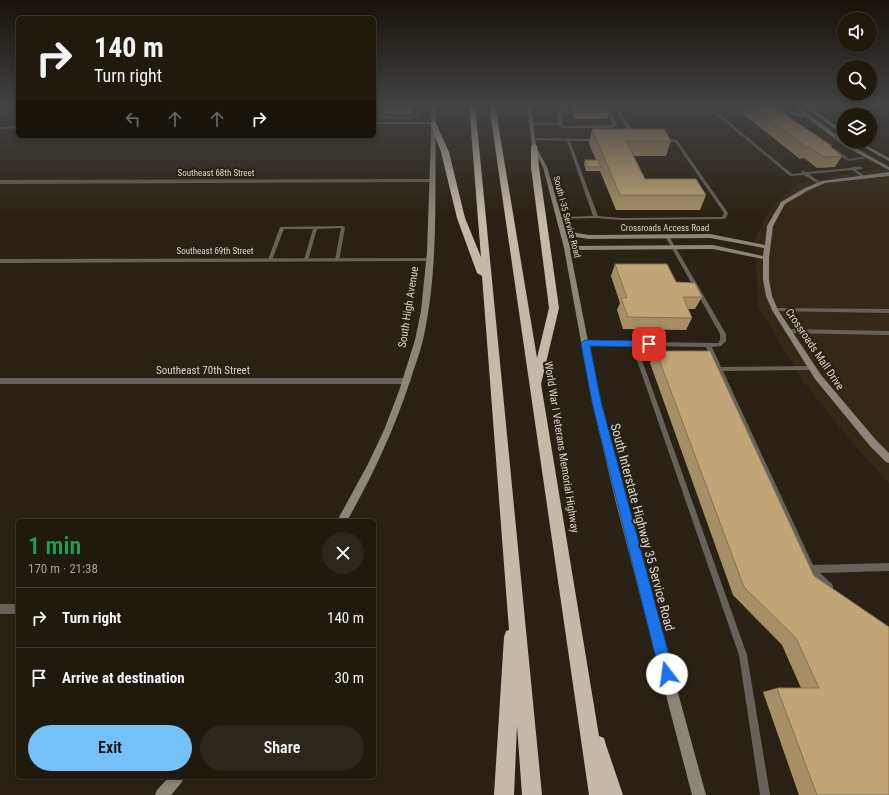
<!DOCTYPE html>
<meta charset="utf-8">
<style>
:root{--surface:#1f190e;--page:#2c261c;--text:#f1f3f6;--muted:#a1a09e;--line:#3c382e;--accent:#75c0f6}
body{margin:0;font-family:"Roboto Condensed",sans-serif;background:var(--page);color:var(--text);height:100vh;display:flex;flex-direction:column;font-size:15px;white-space:nowrap}
*{box-sizing:border-box;margin:0}
p{font-size:13px;color:var(--muted)}
.icon{flex:none;width:22px;height:22px;fill:none;stroke:currentColor;stroke-width:2;stroke-linecap:round;stroke-linejoin:round}
.map{position:relative;flex:1;overflow:hidden}
.side{position:absolute;left:16px;top:519px;width:360px;height:260px;display:flex;flex-direction:column;background:var(--surface);border-radius:6px;box-shadow:0 2px 6px #0003,0 0 0 1px var(--line)}
.side>*{flex:none}
.top-card{position:absolute;left:16px;top:16px;width:360px;height:122px;border-radius:6px;box-shadow:0 2px 6px #0003,0 0 0 1px var(--line);background:#1f190e;color:var(--text);overflow:hidden}
.controls{position:absolute;left:837px;top:12px;display:grid;gap:8px}
.controls a{display:grid;place-items:center;width:40px;height:40px;border-radius:50%;background:var(--surface);box-shadow:0 2px 6px #0003,0 0 0 1px var(--line);font-size:20px}
.pin{position:absolute;display:grid;place-items:center;width:34px;height:34px;color:#fff;margin:-17px;border-radius:8px;box-shadow:0 2px 6px #0006}
.me{position:absolute;width:44px;margin:-22px;rotate:345deg;stroke-linejoin:round;filter:drop-shadow(0 0 3px #0008)}
.turn{display:flex;align-items:center;gap:14px;height:84px;padding:0 12px;font-size:18px}
.turn .icon{width:52px;height:52px;stroke-width:2.5}
.turn b{display:block;font-size:28px;line-height:34px}
.lanes{display:flex;align-items:center;height:38px;padding:0 12px;background:#0003;justify-content:center;gap:20px;direction:ltr}
.lanes .off{opacity:.35}
.round{display:grid;place-items:center;flex:none;width:42px;height:42px;border-radius:21px;background:var(--page)}
.overview{display:flex;align-items:center;justify-content:space-between;height:68px;padding:0 12px}
h1{font-size:24px;font-weight:600;line-height:30px;color:#1e9e55}
.button{display:flex;gap:8px;margin-top:auto;padding:8px 12px}
.button a{flex:1;height:46px;border-radius:24px;background:var(--accent);color:#111;font-size:16px;font-weight:600;line-height:46px;text-align:center}
.button a+a{background:var(--page);color:var(--text)}
ul{padding:0;list-style:none}
li{display:flex;align-items:center;gap:12px;height:60px;padding:0 12px;border-top:1px solid var(--line)}
li div{flex:1}
li b{display:block;font-size:15px}
li em{font-style:normal}
.map>svg:first-child{display:block}
.built{fill:#342914}
.lines{fill:none;stroke-linecap:round;stroke-linejoin:round}
.lane{fill:#66625a;fill-rule:evenodd}
.street{fill:#66625a;fill-rule:evenodd}
.secondary{fill:#8c857a;fill-rule:evenodd}
.highway{fill:#c5baa8;fill-rule:evenodd}
.wall{fill:#a68e66}
.building{fill:#c1a577;stroke:#877453}
.route{fill:#1a73e8;stroke:#114b97}
.labels{text-anchor:middle;stroke-width:4;stroke-linejoin:round;paint-order:stroke}
.far-street-label{font-size:9px;fill:#dad5cc;stroke:#292113}
.street-label{font-size:11px;fill:#dad5cc;stroke:#292113}
.near-street-label{font-size:13px;fill:#dad5cc;stroke:#292113}
</style>
<div class="map">
<svg width="889" height="795" viewBox="0 0 889 795">
<rect width="100%" height="100%" fill="#292113"/>
<path class="built" d="M889,167v317l-44,-50 -42,-53 -45,-75 -3,-67 15,-30 27,-25 56,-12z"/>
<g class="lines">
<g class="lane">
<path d="M404,105l32,5c-10,3 -23,-2 -33,-3z"/>
<path d="M564,105h4l-6,6h19l2,1 -2,1h-20l2,13 50,-1 -4,-11 -8,-1 -1,-1 2,-1 9,1 6,14 -6,2h-49l-2,-3h-29l-2,-1 2,-1h28l-2,-10z"/>
<path d="M618,105h4l-1,7 14,24 -1,1 -3,-1 -14,-24z"/>
<path d="M381,106h10l2,1 -2,1h-10l-7,3v-2z"/>
<path d="M420,110l3,1c-1,1 -4,4 -5,5 -9,5 -34,3 -44,0v-2c9,2 33,5 41,1 1,-1 4,-4 5,-5z"/>
<path d="M713,110h40v2h-36l75,62 10,-1 -1,-1 2,-1 3,1 44,-4c2,-1 11,-2 13,0l-1,1 -6,1 10,7 -3,1 -11,-8 -43,4 12,9 1,1 -2,1 -16,-10 -14,1 -77,-64z"/>
<path d="M533,138l65,1 1,1 -2,1h-27l28,75 23,2 101,-1 2,-4 -49,-71 -13,-3 2,-1 13,2 51,73 -2,5 -2,1 -103,1 -25,-2 -38,1 -1,-1 2,-1 34,-1 -26,-75 -35,-1v-2z"/>
<path d="M832,148h2l15,11 20,-3 2,1 -23,4 -16,-11z"/>
<path d="M343,226l2,1 -6,34h-4v-1l6,-32 -24,1 -9,31 -2,1 -2,-1 9,-31h-29l-12,31 -2,1 -2,-1 12,-33z"/>
<path d="M665,235l4,1 57,98v7l-5,5 -9,1 9,20 91,-1 3,2 -3,2 -89,1 90,194 76,-2v8l-69,2 12,11 1,3 -1,3 -3,1 -3,-1 -18,-18 -102,-225 -69,-1 110,309 23,140h-10l-21,-140 -107,-309 -47,-1 -3,-2 3,-2 133,2 2,-3v-6l-55,-98z"/>
<path d="M775,308l114,1v4l-116,-2 -1,-1 1,-1z"/>
<path d="M787,329l102,2v4l-102,-2 -3,-2z"/>
</g>
<g class="street">
<path d="M374,122h59l2,1 -2,1h-59z"/>
<path d="M18,126v2l-18,1v-2z"/>
<path d="M435,179v2l-2,1 -433,2v-4z"/>
<path d="M429,258l3,2 -1,1 -431,2v-4z"/>
<path d="M0,378h407l4,3 -4,3h-407z"/>
<rect x="0" y="604" width="18" height="10"/>
</g>
<g class="secondary">
<path d="M432,105h4c-2,77 4,160 -13,235 -3,13 -8,25 -12,38 -16,50 -38,97 -64,143h-10l31,-57 16,-34 15,-39 16,-51 6,-29 6,-59z"/>
<path d="M527,105h4l5,41 11,21 18,62 12,4 12,2 121,-1 55,11 2,-19 14,-24 24,-14 17,-7 67,-9v4l-64,7 -16,7 -24,14 -12,22 -4,32v22l3,16 6,14 43,65 55,65 13,13v10l-3,-1 -16,-16 -55,-67 -43,-69 -6,-14 -3,-16v-21l-50,-10 -143,1 30,152 27,105 79,288h-14l-75,-288 -25,-105 -28,-154 -21,-81 -11,-21zM566,233l10,4 13,2 121,-1 54,10 -1,8 -50,-11 -143,1z"/>
<path d="M762,105h6l35,10 -12,-10h5l54,40 39,22v3l-43,-23 -41,-31 -4,1z"/>
<path d="M802,105h5l37,27v3z"/>
<path d="M853,141h5l31,17v3z"/>
<path d="M169,777h15l-2,5 -11,13h-16l2,-5z"/>
</g>
<g class="highway">
<path d="M469,105h6l67,690h-20l-5,-69 -3,69h-20l10,-158 2,-6 3,-1 -27,-354 -5,-3 -20,-55 -16,-66 -11,-29 3,-2 3,2 13,29 16,66 16,39z"/>
<path d="M489,105h6l42,253 12,-50 -18,-141v-21l3,-2 3,2 2,21 20,141 -18,76 58,352 5,2 2,7 17,50h-34z"/>
</g>
</g>
<g class="wall">
<path d="M412,105l-1,9h-27l-1,-8z"/>
<path d="M589,105h5v2l15,5 -2,7h-32l-3,-6 2,-7h15z"/>
<path d="M748,105h23l61,41 -1,2 11,8 -7,11 -18,1 -13,-10 -4,1 -57,-45z"/>
<path d="M592,129l79,12 -5,15h-33l12,23 61,16 -6,15h-84l-16,-39h-14l-2,-7 1,-4h11l-7,-16z"/>
<path d="M615,264l61,18 26,15 -7,12h-7l4,9 -6,12 -63,-1 -6,-19 3,-7 -9,-27z"/>
<path d="M656,351l233,444h-90l-36,-103 14,-4h24l-19,-43 -49,-50 -83,-232z"/>
</g>
<g class="building">
<path d="M384,105h27v2l-28,-1z"/>
<path d="M590,105h4v2h12l3,5h-33l-2,-6h17z"/>
<path d="M749,105h22l61,41h-3l13,10 -18,1 -14,-10h-4z"/>
<path d="M592,129h72l7,12h-45l19,38h51l10,16h-86z"/>
<path d="M585,160h13l3,7h-14z"/>
<path d="M615,264h52l9,18 19,1 7,14h-19l9,21 -64,-1 -7,-19h6z"/>
<path d="M656,351h54l104,225 75,51v168h-72l-40,-107h42l-23,-50 -52,-51z"/>
</g>
<linearGradient id="sky" x2="0" y2="1"><stop stop-color="#17120a"/><stop offset="0.49" stop-color="#434344"/><stop offset="1" stop-color="#434344" stop-opacity="0"/></linearGradient>
<rect width="889" height="216" fill="url(#sky)"/>
<path class="route" d="M585,340l64,1 4,3 -4,3 -59,-1 11,56 73,272 -2,4 -5,2 -5,-2 -2,-4 -68,-272 -11,-59z"/>
<g class="labels">
<g class="far-street-label">
<text x="216" y="176">Southeast 68th Street</text>
<text transform="translate(567 217) rotate(75)" y="3">South I-35 Service Road</text>
<text x="665" y="231">Crossroads Access Road</text>
<text x="215" y="254">Southeast 69th Street</text>
</g>
<g class="street-label">
<text transform="translate(408 307) rotate(-81)" y="4">South High Avenue</text>
<text transform="translate(815 349) rotate(56)" y="4">Crossroads Mall Drive</text>
<text x="203" y="374">Southeast 70th Street</text>
<text transform="translate(562 447) rotate(81)" y="4">World War I Veterans Memorial Highway</text>
</g>
<g class="near-street-label">
<text transform="translate(643 527) rotate(75)" y="5">South Interstate Highway 35 Service Road</text>
</g>
</g>
</svg>
<div class="controls">
<a><svg class="icon" aria-label="sound" viewBox="0 0 24 24"><path d="M4 9h4l5-4v14l-5-4H4zM17 9q2 3 0 6"/></svg></a>
<a><svg class="icon" aria-label="search" viewBox="0 0 24 24"><circle cx="10" cy="10" r="6"/><path d="M15 15l6 6"/></svg></a>
<a><svg class="icon" aria-label="layers" viewBox="0 0 24 24"><path d="M12 4l9 5-9 5-9-5zM3 14l9 5 9-5"/></svg></a>
</div>
<div class="pin" style="left:649px;top:344px;background:#d93025"><svg class="icon" aria-label="arrive" viewBox="0 0 24 24"><path d="M6 21V4h12l-3 4 3 4H6"/></svg></div>
<svg class="me" style="left:667px;top:674px" viewBox="-20 -20 40 40"><circle r="19" fill="#fff"/><path d="M0-13L10 11 0 6-10 11z" fill="#1a73e8"/></svg>
<div class="top-card">
<div class="turn"><svg class="icon" aria-label="right" viewBox="0 0 24 24"><path d="M7 20v-9h11M14 6l5 5-5 5"/></svg><div><b>140 m</b>Turn right</div></div>
<div class="lanes"><svg class="icon off" aria-label="left" viewBox="0 0 24 24"><path d="M17 20v-9H6M10 6l-5 5 5 5"/></svg><svg class="icon off" aria-label="ahead" viewBox="0 0 24 24"><path d="M12 20V5M6 11l6-6 6 6"/></svg><svg class="icon off" aria-label="ahead" viewBox="0 0 24 24"><path d="M12 20V5M6 11l6-6 6 6"/></svg><svg class="icon" aria-label="right" viewBox="0 0 24 24"><path d="M7 20v-9h11M14 6l5 5-5 5"/></svg></div>
</div>
<section class="side">
<div class="overview"><div><h1>1 min</h1><p>170 m · 21:38</p></div><a class="round"><svg class="icon" aria-label="close" viewBox="0 0 24 24"><path d="M6 6l12 12M18 6L6 18"/></svg></a></div>
<ul>
<li><svg class="icon" aria-label="right" viewBox="0 0 24 24"><path d="M7 20v-9h11M14 6l5 5-5 5"/></svg><div><b>Turn right</b></div><em>140 m</em></li>
<li><svg class="icon" aria-label="arrive" viewBox="0 0 24 24"><path d="M6 21V4h12l-3 4 3 4H6"/></svg><div><b>Arrive at destination</b></div><em>30 m</em></li>
</ul>
<div class="button"><a>Exit</a><a>Share</a></div>
</section>
</div>
